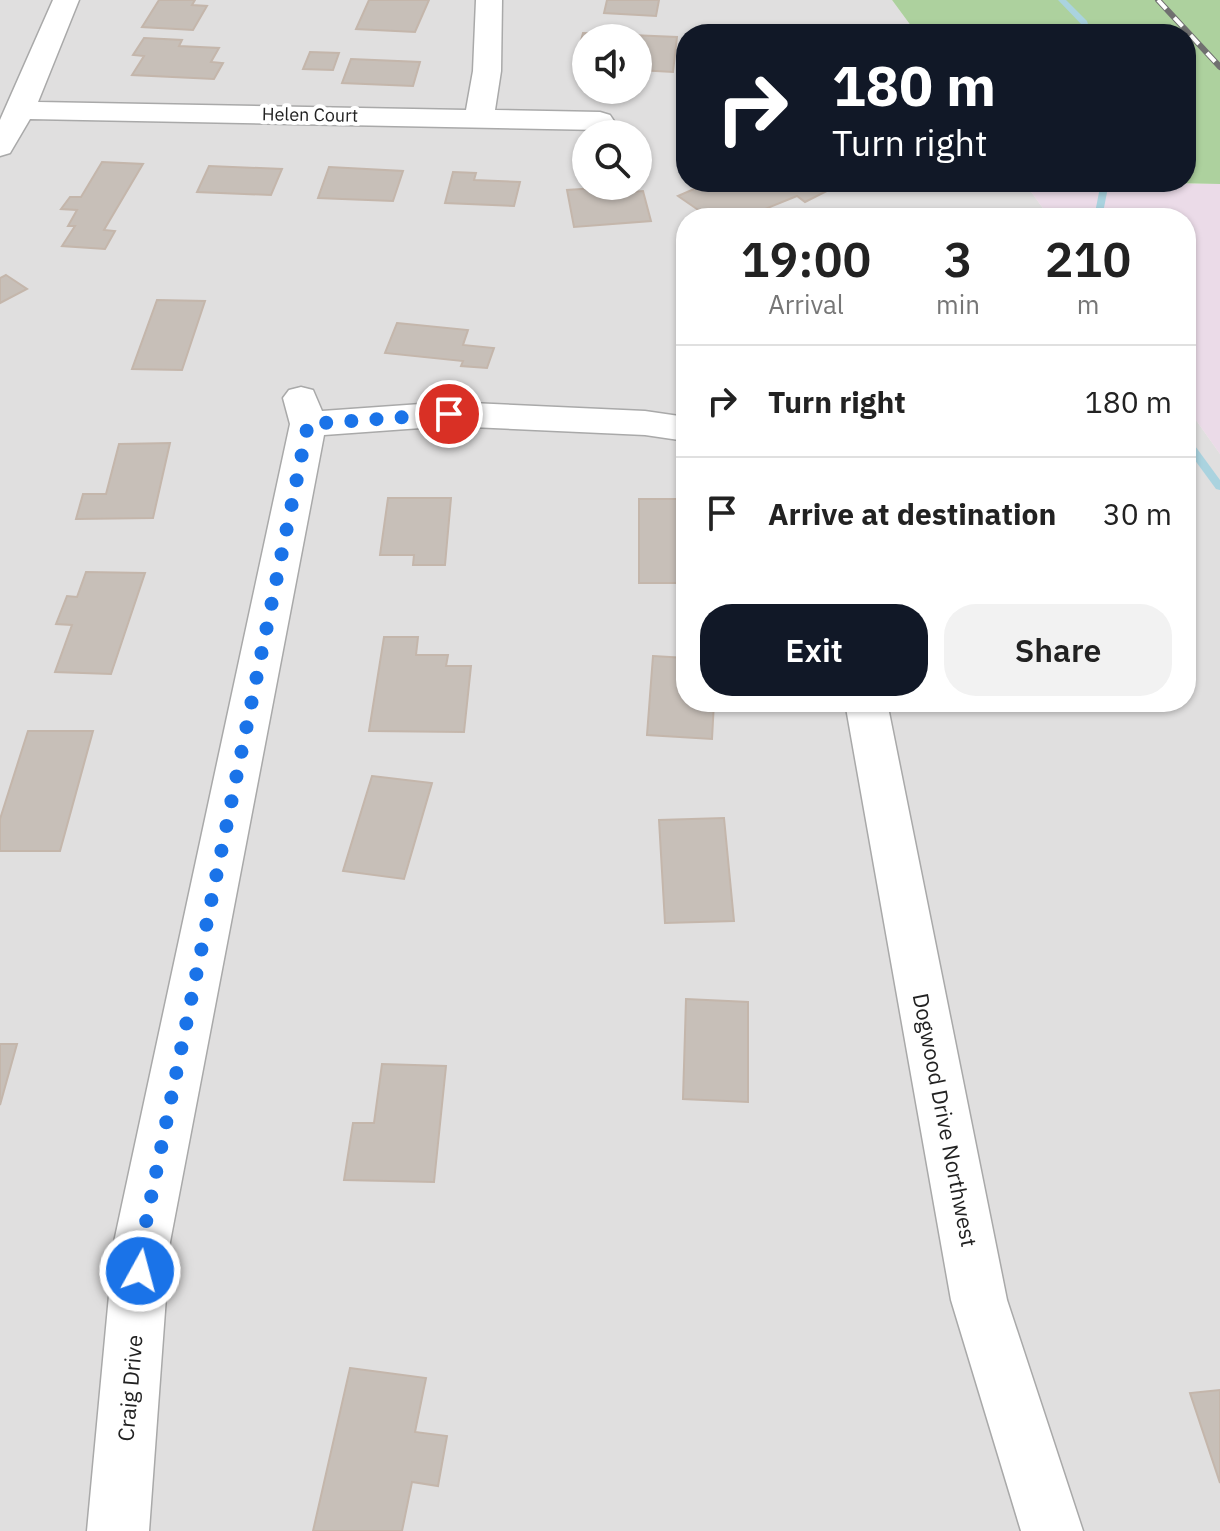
<!DOCTYPE html>
<style>
:root{--surface:#fff;--page:#f2f2f2;--text:#222;--muted:#767676;--line:#e0e0e0;--accent:#111827}
body{margin:0;font-family:"IBM Plex Sans",sans-serif;background:var(--page);color:var(--text);height:100vh;display:flex;flex-direction:column;font-size:30px;white-space:nowrap}
*{box-sizing:border-box;margin:0}
p{font-size:26px;color:var(--muted)}
.icon{flex:none;width:44px;height:44px;fill:none;stroke:currentColor;stroke-width:2;stroke-linecap:round;stroke-linejoin:round}
.map{position:relative;flex:1;overflow:hidden}
.details{position:absolute;left:676px;top:208px;width:520px;height:504px;display:flex;flex-direction:column;background:var(--surface);border-radius:32px;box-shadow:0 2px 6px #0004}
.details>*{flex:none}
.banner{position:absolute;left:676px;top:24px;width:520px;height:168px;border-radius:32px;box-shadow:0 2px 6px #0004;background:#111827;color:#fff;overflow:hidden}
.tools{position:absolute;left:572px;top:24px;display:grid;gap:16px}
.tools a{display:grid;place-items:center;width:80px;height:80px;border-radius:50%;background:var(--surface);box-shadow:0 2px 6px #0004;font-size:40px}
.pin{position:absolute;display:grid;place-items:center;width:68px;height:68px;color:#fff;margin:-34px;border:4px solid #fff;border-radius:50%;box-shadow:0 2px 8px #0007}
.me{position:absolute;width:88px;margin:-44px;rotate:7deg;stroke-linejoin:round;filter:drop-shadow(0 0 6px #0008)}
.turn{display:flex;align-items:center;gap:28px;height:168px;padding:0 24px;font-size:36px}
.turn .icon{width:104px;height:104px;stroke-width:2.5}
.turn b{display:block;font-size:56px;line-height:68px}
.eta{display:flex;justify-content:space-evenly;align-items:center;height:136px;text-align:center}
.eta b{font-size:48px;font-weight:600;line-height:56px}
.primary-button{display:flex;gap:16px;margin-top:auto;padding:16px 24px}
.primary-button a{flex:1;height:92px;border-radius:32px;background:var(--accent);color:#fff;font-size:32px;font-weight:600;line-height:92px;text-align:center}
.primary-button a+a{background:var(--page);color:var(--text)}
ul{padding:0;list-style:none}
li{display:flex;align-items:center;gap:24px;height:112px;padding:0 24px;border-top:2px solid var(--line)}
li div{flex:1}
li b{display:block;font-size:30px}
li em{font-style:normal}
.map>svg:first-child{display:block}
.residential{fill:#e0dfdf;fill-rule:evenodd}
.industrial{fill:#ebdbe8}
.forest{fill:#add19e}
.lines{fill:none;stroke-linecap:round;stroke-linejoin:round}
.stream{fill:#aad3df;fill-rule:evenodd}
.building{fill:#c7bfb8;stroke:#c4b6ab;stroke-width:2}
.minor-casing{stroke:#a9a9a9;stroke-width:3}
.minor{fill:#fff;fill-rule:evenodd}
.rail-casing{stroke:#707070;stroke-width:6}
.rail{stroke:#fff;stroke-width:4;stroke-dasharray:12;stroke-linecap:butt}
.route{stroke:#1a73e8;stroke-width:14;stroke-dasharray:0 25.2}
.labels{text-anchor:middle;stroke-width:8;stroke-linejoin:round;paint-order:stroke}
.far-street-label{font-size:18px;fill:#222;stroke:#fff}
.street-label{font-size:22px;fill:#222;stroke:#fff}
</style>
<div class="map">
<svg width="1220" height="1531" viewBox="0 0 1220 1531">
<rect width="100%" height="100%" fill="#f2efe9"/>
<path class="residential" d="M0,0h892l25,34h-231v148h338l26,36h-364v484h500v-296l34,48v1077h-1220zM586,38h52v52h-52zM586,134h52v52h-52z"/>
<path class="industrial" d="M1024,182l196,2v270l-34,-48v-188h-136z"/>
<path class="forest" d="M892,0h328v184l-102,-2h68v-148h-269z"/>
<g class="lines">
<g class="stream">
<path d="M1058,0h8l21,21 4,13h-8l-2,-10z"/>
<path d="M1101,182h8l-7,36h-8z"/>
<path d="M1186,438l4,1 30,41v10l-4,-1 -30,-41z"/>
</g>
</g>
<g class="building">
<path d="M159,0h36l-3,5 15,1 -14,24 -51,-3z"/>
<path d="M369,0h60l-14,32 -59,-3z"/>
<path d="M607,0h52l-3,16 -52,-3z"/>
<path d="M583,33l94,4 -4,35 -35,-2v-32h-52v10h-7z"/>
<path d="M144,38l38,2 -3,6 40,2 -8,14 12,1 -9,16 -82,-4 12,-19 -11,-1z"/>
<path d="M310,52l29,1 -6,17 -30,-1z"/>
<path d="M351,59l69,3 -7,24 -71,-3z"/>
<path d="M102,162l41,2 -39,66 11,1 -10,18 -43,-3 13,-20h-7l9,-16 -16,-1 9,-12h11z"/>
<path d="M209,166l73,3 -11,26 -74,-3z"/>
<path d="M329,167l74,4 -10,30 -75,-3z"/>
<path d="M453,172l23,1 -2,7 46,2 -6,24 -69,-3z"/>
<path d="M710,182h62l8,5 11,-5h25l13,8 -24,12 -8,-6 -54,22h-33l-32,-22z"/>
<path d="M597,188l2,7 44,-4 8,30 -77,6 -7,-37z"/>
<path d="M6,275l21,14 -27,14v-25z"/>
<path d="M157,300l48,1 -23,69 -50,-1z"/>
<path d="M397,323l71,7 -5,15 31,3 -7,20 -26,-2 2,-5 -78,-8z"/>
<path d="M170,443l-17,75 -77,1 7,-25h23l13,-50z"/>
<path d="M388,498h63l-6,67h-32l1,-10h-34z"/>
<path d="M639,499h46l1,84h-47z"/>
<path d="M86,572l59,1 -34,101 -56,-2 17,-47 -16,-1 11,-28 10,1z"/>
<path d="M384,637h34l-2,18h32l-2,11h25l-7,66 -95,-1z"/>
<path d="M653,656l33,2v44h28l-2,37 -65,-4z"/>
<path d="M28,731h65l-33,120h-60v-32z"/>
<path d="M372,776l60,7 -28,96 -61,-8z"/>
<path d="M724,818l10,103 -69,2 -6,-103z"/>
<path d="M686,999l62,3v100l-65,-3z"/>
<path d="M0,1044h17l-17,61z"/>
<path d="M382,1064l64,2 -12,116 -90,-2 9,-57h21z"/>
<path d="M350,1368l76,10 -11,54 32,4 -9,50 -26,-4 -10,49h-89z"/>
<path d="M1220,1390v93l-30,-90z"/>
</g>
<g class="lines">
<g class="minor-casing">
<g id="minor">
<path d="M53,0h26l-41,102 428,8 7,-39 3,-71h26l-1,71 -6,39 105,2 10,3 4,6 -4,6 -10,3 -570,-11 -20,34 -10,3v-36z"/>
<path d="M301,387l12,3 9,21 127,-9 196,9 41,6v24l-41,-6 -196,-9 -125,9 -154,807 -21,289h-62l27,-289 176,-818 -7,-26 6,-8z"/>
<path d="M845,702h42l120,598 76,231h-62l-70,-231z"/>
</g>
</g>
<use href="#minor" class="minor"/>
<g class="rail-casing">
<path id="rail" d="M1158,0l62,67"/>
</g>
<use href="#rail" class="rail"/>
</g>
<g class="lines">
<path class="route" d="M140,1271l2,-29 166,-818 141,-10"/>
</g>
<g class="labels">
<g class="far-street-label">
<text transform="translate(310 115) rotate(1)" y="6">Helen Court</text>
</g>
<g class="street-label">
<text transform="translate(945 1120) rotate(79)" y="8">Dogwood Drive Northwest</text>
<text transform="translate(130 1388) rotate(-85)" y="8">Craig Drive</text>
</g>
</g>
</svg>
<div class="tools">
<a><svg class="icon" aria-label="sound" viewBox="0 0 24 24"><path d="M4 9h4l5-4v14l-5-4H4zM17 9q2 3 0 6"/></svg></a>
<a><svg class="icon" aria-label="search" viewBox="0 0 24 24"><circle cx="10" cy="10" r="6"/><path d="M15 15l6 6"/></svg></a>
</div>
<div class="pin" style="left:449px;top:414px;background:#d93025"><svg class="icon" aria-label="arrive" viewBox="0 0 24 24"><path d="M6 21V4h12l-3 4 3 4H6"/></svg></div>
<svg class="me" style="left:140px;top:1271px" viewBox="-20 -20 40 40"><circle r="17" fill="#1a73e8" stroke="#fff" stroke-width="3"/><path d="M0-11L8 9 0 5-8 9z" fill="#fff"/></svg>
<div class="banner">
<div class="turn"><svg class="icon" aria-label="right" viewBox="0 0 24 24"><path d="M7 20v-9h11M14 6l5 5-5 5"/></svg><div><b>180 m</b>Turn right</div></div>
</div>
<section class="details">
<div class="eta">
<div><b>19:00</b><p>Arrival</p></div>
<div><b>3</b><p>min</p></div>
<div><b>210</b><p>m</p></div>
</div>
<ul>
<li><svg class="icon" aria-label="right" viewBox="0 0 24 24"><path d="M7 20v-9h11M14 6l5 5-5 5"/></svg><div><b>Turn right</b></div><em>180 m</em></li>
<li><svg class="icon" aria-label="arrive" viewBox="0 0 24 24"><path d="M6 21V4h12l-3 4 3 4H6"/></svg><div><b>Arrive at destination</b></div><em>30 m</em></li>
</ul>
<div class="primary-button"><a>Exit</a><a>Share</a></div>
</section>
</div>
